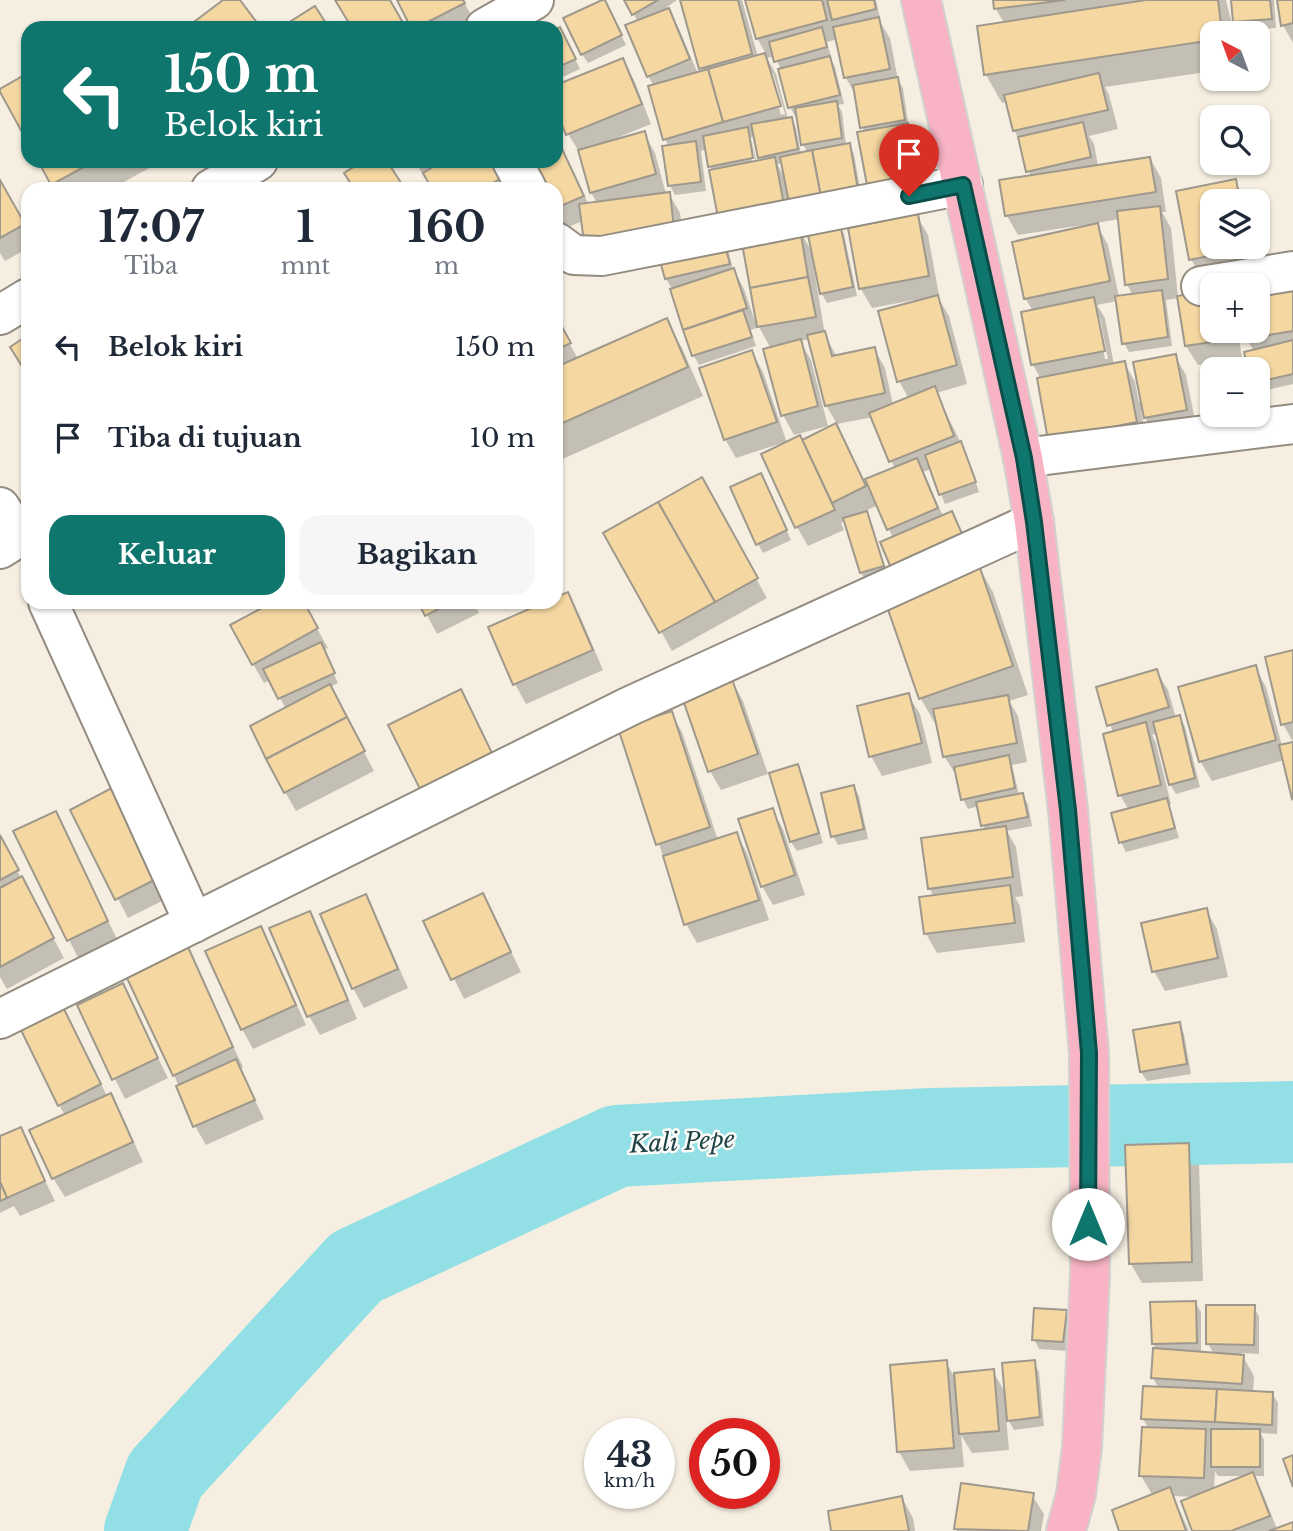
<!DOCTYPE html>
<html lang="id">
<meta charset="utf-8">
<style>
:root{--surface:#fff;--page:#f6f6f7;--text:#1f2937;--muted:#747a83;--accent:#0f766e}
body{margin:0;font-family:"Libre Baskerville",serif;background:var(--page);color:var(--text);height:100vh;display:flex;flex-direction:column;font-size:26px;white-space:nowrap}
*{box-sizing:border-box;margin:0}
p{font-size:23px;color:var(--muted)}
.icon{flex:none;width:38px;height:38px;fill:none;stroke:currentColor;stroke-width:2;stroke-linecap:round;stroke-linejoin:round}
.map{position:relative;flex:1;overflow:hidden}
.panel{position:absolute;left:21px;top:182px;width:542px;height:427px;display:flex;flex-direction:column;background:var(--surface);border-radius:21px;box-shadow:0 2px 5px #0004}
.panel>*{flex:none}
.banner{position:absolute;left:21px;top:21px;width:542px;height:147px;border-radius:21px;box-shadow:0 2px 5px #0004;background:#0f766e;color:#fff;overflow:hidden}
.needle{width:46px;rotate:319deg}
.fabs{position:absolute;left:1200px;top:21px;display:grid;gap:14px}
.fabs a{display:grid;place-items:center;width:70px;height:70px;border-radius:14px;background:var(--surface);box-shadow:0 2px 5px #0004;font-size:35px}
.speed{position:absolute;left:584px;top:1418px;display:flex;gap:14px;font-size:35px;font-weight:700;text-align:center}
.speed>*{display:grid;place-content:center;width:91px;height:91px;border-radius:50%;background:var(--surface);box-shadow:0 2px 5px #0004;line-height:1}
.speed small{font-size:18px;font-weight:400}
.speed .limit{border:10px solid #d22;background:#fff;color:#111}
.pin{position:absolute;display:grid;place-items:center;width:60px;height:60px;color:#fff;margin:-72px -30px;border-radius:50% 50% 50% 0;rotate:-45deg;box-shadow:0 0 7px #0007}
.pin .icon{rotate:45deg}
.me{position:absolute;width:77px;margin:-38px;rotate:0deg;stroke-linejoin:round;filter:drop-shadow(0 0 5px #0008)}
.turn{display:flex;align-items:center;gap:24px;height:147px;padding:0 28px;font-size:32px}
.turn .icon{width:91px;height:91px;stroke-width:2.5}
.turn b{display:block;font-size:49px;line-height:60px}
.eta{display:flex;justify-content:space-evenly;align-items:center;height:119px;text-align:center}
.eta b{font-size:42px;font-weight:800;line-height:49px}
.button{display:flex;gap:14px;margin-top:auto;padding:14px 28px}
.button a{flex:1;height:80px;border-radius:21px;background:var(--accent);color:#fff;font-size:28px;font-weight:800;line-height:80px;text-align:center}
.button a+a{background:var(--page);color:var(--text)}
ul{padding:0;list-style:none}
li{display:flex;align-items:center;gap:21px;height:91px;padding:0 28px}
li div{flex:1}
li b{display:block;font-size:26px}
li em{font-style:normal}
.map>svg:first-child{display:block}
.shadow{fill:#0003;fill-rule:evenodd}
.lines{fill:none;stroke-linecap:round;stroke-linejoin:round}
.river{stroke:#92e0e5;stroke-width:82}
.building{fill:#f4d7a1;stroke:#9f988c;stroke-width:2}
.minor-casing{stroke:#938c80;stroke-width:42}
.major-casing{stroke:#d2d1d0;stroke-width:42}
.minor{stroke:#fff;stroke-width:38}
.major{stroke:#f8b4c4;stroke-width:38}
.route-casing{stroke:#0a4d48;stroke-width:18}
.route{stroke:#0f766e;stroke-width:12}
.labels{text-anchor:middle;stroke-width:5;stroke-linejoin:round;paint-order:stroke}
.water-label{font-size:24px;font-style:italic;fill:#1e4346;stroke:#fefdfa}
</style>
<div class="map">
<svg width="1293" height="1531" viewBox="0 0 1293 1531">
<rect width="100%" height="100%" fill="#f6efe1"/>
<g class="shadow">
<path d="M399,0h64l12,23 -10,5h-52z"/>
<path d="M626,0h51l-10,7 12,22 19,45 5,-2 -22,-72h61l16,57 8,-3 -9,-16 -10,-38h129l4,18 -2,1 12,19 8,42 5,8 6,41 9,15 9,51 -62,-62 -3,-6 -6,-31 -10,-18 -8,-39 -11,3 4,15h-2l6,10 9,37 -6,1 4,7 4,33h3l5,9 8,45 -63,30 14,25 26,-29 5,9 13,62 -30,7 -5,-9 -5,-26 -3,1 11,66 12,22 37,-8 11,19 8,37 16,-6 -10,-18 15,-81 -42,8 -11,-19 -11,-59 67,-14 11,19 11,60 -2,1 12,20 18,68 -31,9 30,60 13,39 -34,12 -14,-35 -8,3 20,44 -50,22 -15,-33 -13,6 6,11 17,54 -21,6 -6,-9 -15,-52 -5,2 3,7 -36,16 -11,-19 -15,-84 -46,15 -11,-19 27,-87 11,20 24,71 59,2 24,48 25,-24 -22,-52 -36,7 -11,-19 -16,-66 -10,2 11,19 17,66 -34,9 -11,-20 -12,-66 -12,-22 -8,3 5,16 -57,19 -5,-9 -21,-66 -7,-11 -6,-27 -77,-31 -20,8 -7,-12v-82l33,70 9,-1 -7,-11 -11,-40 -12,-19 54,-74 12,20 17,44 -39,16 1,2 31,-9 11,20 11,41h3l11,19 5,36 43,1 5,19 11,20 12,35 2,-1 -15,-83 -33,-74 -3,-17 -6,2 5,40 -31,4 -5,-9 -6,-38 5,-1 -4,-8 -11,-53 -6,-10 -10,-54zM775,56l6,14 9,37 5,9 3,-1 5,29 5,9 -7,1 -5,-26 -5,-10 -3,1 -12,-45 -9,-16zM769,73h4l12,41 -4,1zM755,136l7,26 -5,1 -6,-26zM748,137h3l5,29 -3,1zM783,163l3,17 -9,-16z"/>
<path d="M995,0h231l8,33h-21v38l-108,16 4,8 9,34 -29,7 5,8 4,22 52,-8 11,20 5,34h-4l9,16 7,69 35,34h25l4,27 -44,7 -12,-19 -7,-48 -13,2 6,46 -43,6 -5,-9 -7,-42 -20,4 8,13 9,47 10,-3 11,20 4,20 3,-1 33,-45 11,19 11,55 -40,7 -16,-26 6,31 -86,17 -20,-80 -8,-14v-54l-8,-13 66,-71 -1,-3 -72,11 -11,-19 24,-39 -11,-36 -6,-11 -6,-28 -6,1 -16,-28 18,-52 -8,-14zM1119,219l8,65 6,12 -14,1 -11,-52 -12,-22zM1097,318h3l8,41h-3z"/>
<path d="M1233,0h41l2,28 -36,3 -5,-9z"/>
<path d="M1279,0h14v43l-10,-18z"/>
<path d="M609,10l17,35 -38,18 -6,-9z"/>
<path d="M556,31l9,8 15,30 -24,11z"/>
<path d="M40,161h113l2,4 -44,24h-55z"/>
<path d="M415,161h79l16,28h-76l-6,-11 -3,1z"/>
<path d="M1235,181l11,20h-33v46h42l4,21 -57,11 -11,-20 -13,-66z"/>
<path d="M0,184l28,49v15l-23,13 -5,-8z"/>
<path d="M1293,276v108l-35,8v-23h-8l-4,-16 8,-2 -8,-13 -1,-7h13z"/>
<path d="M556,319l22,40 88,-39 16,28 21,48 -147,66z"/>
<path d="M701,480l66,118 -95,53 -67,-118z"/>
<path d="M766,484l25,56 -28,13 -5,-9z"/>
<path d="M977,564l16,28 35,103 -19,6 9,15 9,46 -15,3 7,30 3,-1 6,10 4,22 -25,5 9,16 7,49 -8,1 5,9 5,36 -88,11 -11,-19 8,-37 -4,-8 55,-58 -6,-25 -11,3 -5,-10 -5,-24h-2l-12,-19 -7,-29 -16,-28 -36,-103z"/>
<path d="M567,594l12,20 24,56 -77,34 -11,-20 -25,-56 60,-26h6z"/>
<path d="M276,602h26l26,46 -5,2 15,33 -8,4 44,84 -78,40 -11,-19 1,-83 -16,-29 -6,3 -11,-19z"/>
<path d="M420,602h53l6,11 -42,21z"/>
<path d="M1293,652v90l-10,-18z"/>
<path d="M1255,667l11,20 16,59 11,-2v51l-9,-35 -72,21 -12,-20z"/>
<path d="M1156,671l12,19 8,28 4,-1 5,10 15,60 -24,7 -6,-10 -12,-51 -6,2 4,8 15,61 -2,1 10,33 -53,14 -5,-10 8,-32 -9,-15 -7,-62 -15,-45z"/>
<path d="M732,681l11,20 25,73 -47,16 -11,-19z"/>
<path d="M908,695l12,19 12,49 -50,13 -11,-20z"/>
<path d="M671,713l11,19 36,108 18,-6 11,19 22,67 -72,23 -11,-19 -66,-195z"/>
<path d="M797,766l6,10 20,67 -26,8 -6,-9z"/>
<path d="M854,787l5,9 9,43 -30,6 -5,-9z"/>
<path d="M72,810l104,84 -48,24z"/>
<path d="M772,810l11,19 22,66 -32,10 -11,-19z"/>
<path d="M55,813l63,128 -39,19 -63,-128z"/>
<path d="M0,839l64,119 -57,31 -7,-12z"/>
<path d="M483,895l38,77 -57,27 -38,-77z"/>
<path d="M365,896l11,20 32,72 -44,20 -11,-20z"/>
<path d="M1206,910l11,19 11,48 -63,14 -11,-20z"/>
<path d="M309,913l11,19 37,87 -37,16 -11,-19z"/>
<path d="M260,928l11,20 35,77 -53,24 -11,-20z"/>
<path d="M187,949l56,118 -3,2 24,50 -58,26 -11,-19 -21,-51z"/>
<path d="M122,985l46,93 -43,21 -46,-93z"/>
<path d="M62,1007l45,89 3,-1 11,19 22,48 -78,35 -12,-19 12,-63 -6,-10z"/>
<path d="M1179,1024l5,10 7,40 -44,7 -6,-9 -6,-41z"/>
<path d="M20,1129l35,72 -35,15 -6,-10 -14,7v-75z"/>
<path d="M1188,1145l11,19 4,117 -61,2 -11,-19z"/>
<path d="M1195,1302l6,10v41l13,1 -6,-10 45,-37 6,9v38l-18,-1 13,23 -1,17h19l6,10 -1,31 -16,-1 3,7v36h-11l10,18 14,35 16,-6v8h-99l1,-34 -22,-1 16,35h-68l32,-35 -12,-20 8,-47 -6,-10 16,-30 -6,-11 4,-28 -4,-6zM1215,1471l3,5h29l-33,13z"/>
<path d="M1066,1312l5,9 -3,30 -29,-2 -5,-10z"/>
<path d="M946,1362l7,13 40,-4 13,23 28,-32 5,10 5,54 -30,4 -8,-14 3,34 -37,3 -11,-18 3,32 -54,4 -11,-19 -7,-86z"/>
<path d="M1032,1495l12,19 -3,17h-84l-1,-2z"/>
<path d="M902,1498l11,20 2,13h-82z"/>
</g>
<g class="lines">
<path class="river" d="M145,1531l20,-56 191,-208 261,-121 314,-17 362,-7"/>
</g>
<g class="building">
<path d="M223,0h17l21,28h-75z"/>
<path d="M335,0h55l16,28h-54z"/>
<path d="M397,0h66l2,3 -49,25h-5z"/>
<path d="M602,0h3l17,35 -41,20 -18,-37z"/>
<path d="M624,0h34l-26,15z"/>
<path d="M680,0h58l14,54 -53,15z"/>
<path d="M745,0h77l5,20 -71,19z"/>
<path d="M827,0h47l2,9 -44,11z"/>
<path d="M993,0h72l-71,9z"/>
<path d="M1146,0h72l4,33h-9v7l-229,35 -7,-49z"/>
<path d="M1231,0h39l2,19 -39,3z"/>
<path d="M1277,0h16v23l-12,3z"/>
<path d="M315,6l14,22h-49z"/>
<path d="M669,8l21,51 -43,18 -22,-52z"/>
<path d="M879,17l11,52 -46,9 -11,-51z"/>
<path d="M560,27l16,32 -20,9v-39z"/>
<path d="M822,27l5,20 -53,15 -5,-20z"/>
<path d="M765,53l16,53 -58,16 -15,-53z"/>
<path d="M830,56l10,39 -52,13 -10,-39z"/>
<path d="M623,58l19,46 -76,31 -10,-24v-26z"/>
<path d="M708,69l15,53 -60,18 -15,-54z"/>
<path d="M28,73v70l-28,-51v-3z"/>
<path d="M1099,73l9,37 -95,21 -9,-36z"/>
<path d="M898,77l7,43 -45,8 -7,-43z"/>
<path d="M837,101l5,37 -41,7 -6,-37z"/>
<path d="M792,117l6,32 -40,9 -7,-34z"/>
<path d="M1083,122l8,35 -65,15 -8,-35z"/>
<path d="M908,123l9,53 -50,9 -10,-53z"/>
<path d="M748,127l5,31 -45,9 -5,-31z"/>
<path d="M645,131l11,43 -66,19 -12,-43z"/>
<path d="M556,136l28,60 -28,12v-19h-15l-13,-28h28z"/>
<path d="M696,141l5,41 -33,4 -6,-40z"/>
<path d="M850,143l8,47 -37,7 -9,-47z"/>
<path d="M812,150l9,47 -32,6 -9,-46z"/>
<path d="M775,157l10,53 -66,13 -10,-53z"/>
<path d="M1150,157l6,35 -151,24 -6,-36z"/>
<path d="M38,161h57l-44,24z"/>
<path d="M363,161h24l18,28h-51l-10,-16z"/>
<path d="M443,161h53l9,15 -23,13h-50l-9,-16z"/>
<path d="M1236,179l4,22h-27v46l36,1 -60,12 -13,-69z"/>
<path d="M0,180l25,44 -25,14z"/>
<path d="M670,192l4,37 -90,13 -5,-38z"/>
<path d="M1160,206l8,73 -43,6 -8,-74z"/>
<path d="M918,214l11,62 -70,13 -11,-61z"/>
<path d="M840,223l13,64 -33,7 -13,-64z"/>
<path d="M1098,223l12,58 -86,18 -12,-57z"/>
<path d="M800,228l8,49 -58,11 -9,-50z"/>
<path d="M723,238l7,26 -65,15 -7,-25z"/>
<path d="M734,268l13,40 -64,22 -13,-41z"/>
<path d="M1293,273v58l-48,8 -2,-8h15v-46z"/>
<path d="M808,277l8,40 -59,10 -7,-39z"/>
<path d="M1162,290l6,47 -46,7 -7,-48z"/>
<path d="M1213,290v41h18l1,8 -47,7 -8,-50z"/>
<path d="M938,295l19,70 -60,17 -19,-71z"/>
<path d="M1094,297l11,54 -74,14 -10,-53z"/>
<path d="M743,310l9,27 -60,19 -9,-26z"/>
<path d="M556,316l15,27 -15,7z"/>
<path d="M667,318l21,49 -132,59v-59z"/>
<path d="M825,331l7,25 43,-9 10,46 -60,13 -18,-71z"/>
<path d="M28,335v41l-18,-29z"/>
<path d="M801,339l17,67 -37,10 -18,-67z"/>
<path d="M1293,340v34l-35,8v-13h-10l-4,-17z"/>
<path d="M752,350l25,72 -53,18 -25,-72z"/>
<path d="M1176,354l11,56 -43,8 -11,-56z"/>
<path d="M1125,361l12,61 -89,18 -11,-62z"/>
<path d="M935,386l19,50 -65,26 -20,-49z"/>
<path d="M836,423l30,63 -34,17 -30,-63z"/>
<path d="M800,435l35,75 -40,18 -34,-74z"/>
<path d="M961,441l15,41 -37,13 -14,-40z"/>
<path d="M917,458l21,50 -51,22 -22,-51z"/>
<path d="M761,473l26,57 -31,15 -26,-58z"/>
<path d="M702,477l56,101 -43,24 -57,-100z"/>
<path d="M658,502l57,100 -56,31 -56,-100z"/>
<path d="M867,511l17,55 -24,7 -17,-55z"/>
<path d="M952,511l11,25 -72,32 -11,-26z"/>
<path d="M978,562l35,104 -94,33 -36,-104z"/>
<path d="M568,592l25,58 -80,35 -25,-58 57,-25h11v-5z"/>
<path d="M273,602h31l14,26 -66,37 -22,-40z"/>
<path d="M418,602h34l-27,14z"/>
<path d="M321,642l14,31 -57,26 -15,-30z"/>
<path d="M1293,650v72l-12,3 -16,-68z"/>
<path d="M1256,665l20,75 -77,22 -21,-75z"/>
<path d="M1157,669l12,38 -62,19 -11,-39z"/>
<path d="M732,679l26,75 -50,18 -26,-75z"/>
<path d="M330,684l17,33 -81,42 -16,-33z"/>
<path d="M461,689l31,64 -72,36 -32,-64z"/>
<path d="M909,693l13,50 -53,14 -12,-51z"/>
<path d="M1008,695l9,48 -74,14 -10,-48z"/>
<path d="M672,711l38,116 -54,18 -38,-117z"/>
<path d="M1180,715l15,63 -26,7 -16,-63z"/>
<path d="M347,717l18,34 -81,42 -18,-34z"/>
<path d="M1146,722l15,63 -43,11 -15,-62z"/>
<path d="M1293,742v56l-1,1 -13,-54z"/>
<path d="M1009,755l6,33 -54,12 -7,-33z"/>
<path d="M798,764l21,69 -29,9 -21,-69z"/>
<path d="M121,783l45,91 -51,26 -45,-90z"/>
<path d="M854,785l10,44 -33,8 -10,-44z"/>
<path d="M1023,793l5,24 -47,9 -5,-24z"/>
<path d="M1167,798l8,30 -56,15 -8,-30z"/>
<path d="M773,808l22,67 -34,12 -23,-68z"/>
<path d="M56,811l52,110 -41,20 -54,-110z"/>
<path d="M1006,826l7,51 -85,12 -7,-51z"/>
<path d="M737,832l22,68 -75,25 -21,-69z"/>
<path d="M0,835l19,35 -19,10z"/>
<path d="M22,876l32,62 -54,29v-79z"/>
<path d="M1010,885l5,38 -91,11 -5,-37z"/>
<path d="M483,893l28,59 -60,28 -28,-59z"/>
<path d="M366,894l32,75 -46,20 -32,-75z"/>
<path d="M1207,908l11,50 -66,14 -11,-49z"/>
<path d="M310,911l38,89 -41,17 -38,-89z"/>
<path d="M261,926l35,79 -55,25 -36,-79z"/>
<path d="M188,947l45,100 -60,29 -47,-100z"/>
<path d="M123,983l35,75 -46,22 -35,-75z"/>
<path d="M62,1005l39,79 -43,22 -39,-80z"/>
<path d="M1180,1022l7,42 -47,8 -7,-42z"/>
<path d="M236,1059l19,41 -62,27 -17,-41z"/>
<path d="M111,1093l22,49 -81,37 -23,-49z"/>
<path d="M21,1127l24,54 -38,17 -7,-16v-46z"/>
<path d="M1189,1143l3,119 -63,2 -4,-119z"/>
<path d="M0,1182l7,16 -7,3z"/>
<path d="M1196,1301l1,42 -45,1 -2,-42z"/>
<path d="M1206,1305h49l-1,40 -48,-1z"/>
<path d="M1034,1308l33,2 -4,32 -31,-2z"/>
<path d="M1153,1348l91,7 -2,29 -91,-6z"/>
<path d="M947,1360l7,88 -57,4 -7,-87z"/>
<path d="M1035,1360l5,57 -33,4 -5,-58z"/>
<path d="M994,1369l5,62 -40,3 -5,-61z"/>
<path d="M1143,1386l74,3 -2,33 -74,-3z"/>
<path d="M1217,1389l56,3 -1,33 -57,-3z"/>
<path d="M1142,1427l64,2 -2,49 -65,-2z"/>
<rect x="1211" y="1429" width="49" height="38"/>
<path d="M1293,1455v32l-10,-28z"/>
<path d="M1253,1472l17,44 -39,15h-39l-11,-30z"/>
<path d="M961,1483l73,10 -6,38 -74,-2z"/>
<path d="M1170,1487l16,44h-67l-7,-21z"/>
<path d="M902,1496l7,35h-78l-3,-20z"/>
<path d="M1293,1522v9h-24z"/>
</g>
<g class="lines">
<g class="minor-casing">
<g id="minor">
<path d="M485,28l49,-28"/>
<path d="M512,161l15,28"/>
<path d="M211,189l47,-28"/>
<path d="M556,242l18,13 28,1 361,-71"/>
<path d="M1201,286l92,-15"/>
<path d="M0,315l28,-17"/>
<path d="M1023,458l270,-34"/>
<path d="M0,507l19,30 -19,12"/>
<path d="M48,602l146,321"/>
<path d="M0,1019l630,-313 404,-184"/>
</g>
</g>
<g class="major-casing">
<path id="major" d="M921,0l102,458 11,64 34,288 21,243 1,221 -8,173 -6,47 -10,37"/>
</g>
<use href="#minor" class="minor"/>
<use href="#major" class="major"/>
</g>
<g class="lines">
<g class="route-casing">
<path id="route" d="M909,196l54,-11 61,273 10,64 34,288 21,243 -1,171"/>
</g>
<use href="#route" class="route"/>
</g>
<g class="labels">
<g class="water-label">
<text transform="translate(682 1142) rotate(-3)" y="8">Kali Pepe</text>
</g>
</g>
</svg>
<div class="fabs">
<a><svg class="needle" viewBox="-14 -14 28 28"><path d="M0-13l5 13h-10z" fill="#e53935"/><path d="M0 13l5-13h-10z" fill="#747a83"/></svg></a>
<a><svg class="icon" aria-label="search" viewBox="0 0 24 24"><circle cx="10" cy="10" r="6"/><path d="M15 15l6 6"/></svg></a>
<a><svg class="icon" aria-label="layers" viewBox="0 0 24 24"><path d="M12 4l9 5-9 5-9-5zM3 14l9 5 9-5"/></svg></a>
<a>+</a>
<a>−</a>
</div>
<div class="speed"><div>43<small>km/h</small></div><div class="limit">50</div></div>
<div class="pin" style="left:909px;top:196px;background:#d93025"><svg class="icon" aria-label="arrive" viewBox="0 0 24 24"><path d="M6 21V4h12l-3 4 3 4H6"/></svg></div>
<svg class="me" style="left:1088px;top:1224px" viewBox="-20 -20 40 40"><circle r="19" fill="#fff"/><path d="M0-13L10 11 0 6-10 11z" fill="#0f766e"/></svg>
<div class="banner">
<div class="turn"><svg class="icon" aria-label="left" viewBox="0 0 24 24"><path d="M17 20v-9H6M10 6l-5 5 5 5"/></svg><div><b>150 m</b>Belok kiri</div></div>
</div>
<section class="panel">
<div class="eta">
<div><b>17:07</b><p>Tiba</p></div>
<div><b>1</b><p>mnt</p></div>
<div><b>160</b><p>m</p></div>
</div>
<ul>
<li><svg class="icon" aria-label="left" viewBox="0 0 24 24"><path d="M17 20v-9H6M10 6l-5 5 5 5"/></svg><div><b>Belok kiri</b></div><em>150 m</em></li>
<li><svg class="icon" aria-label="arrive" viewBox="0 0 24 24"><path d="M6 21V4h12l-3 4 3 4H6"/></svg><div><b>Tiba di tujuan</b></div><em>10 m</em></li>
</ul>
<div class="button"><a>Keluar</a><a>Bagikan</a></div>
</section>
</div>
